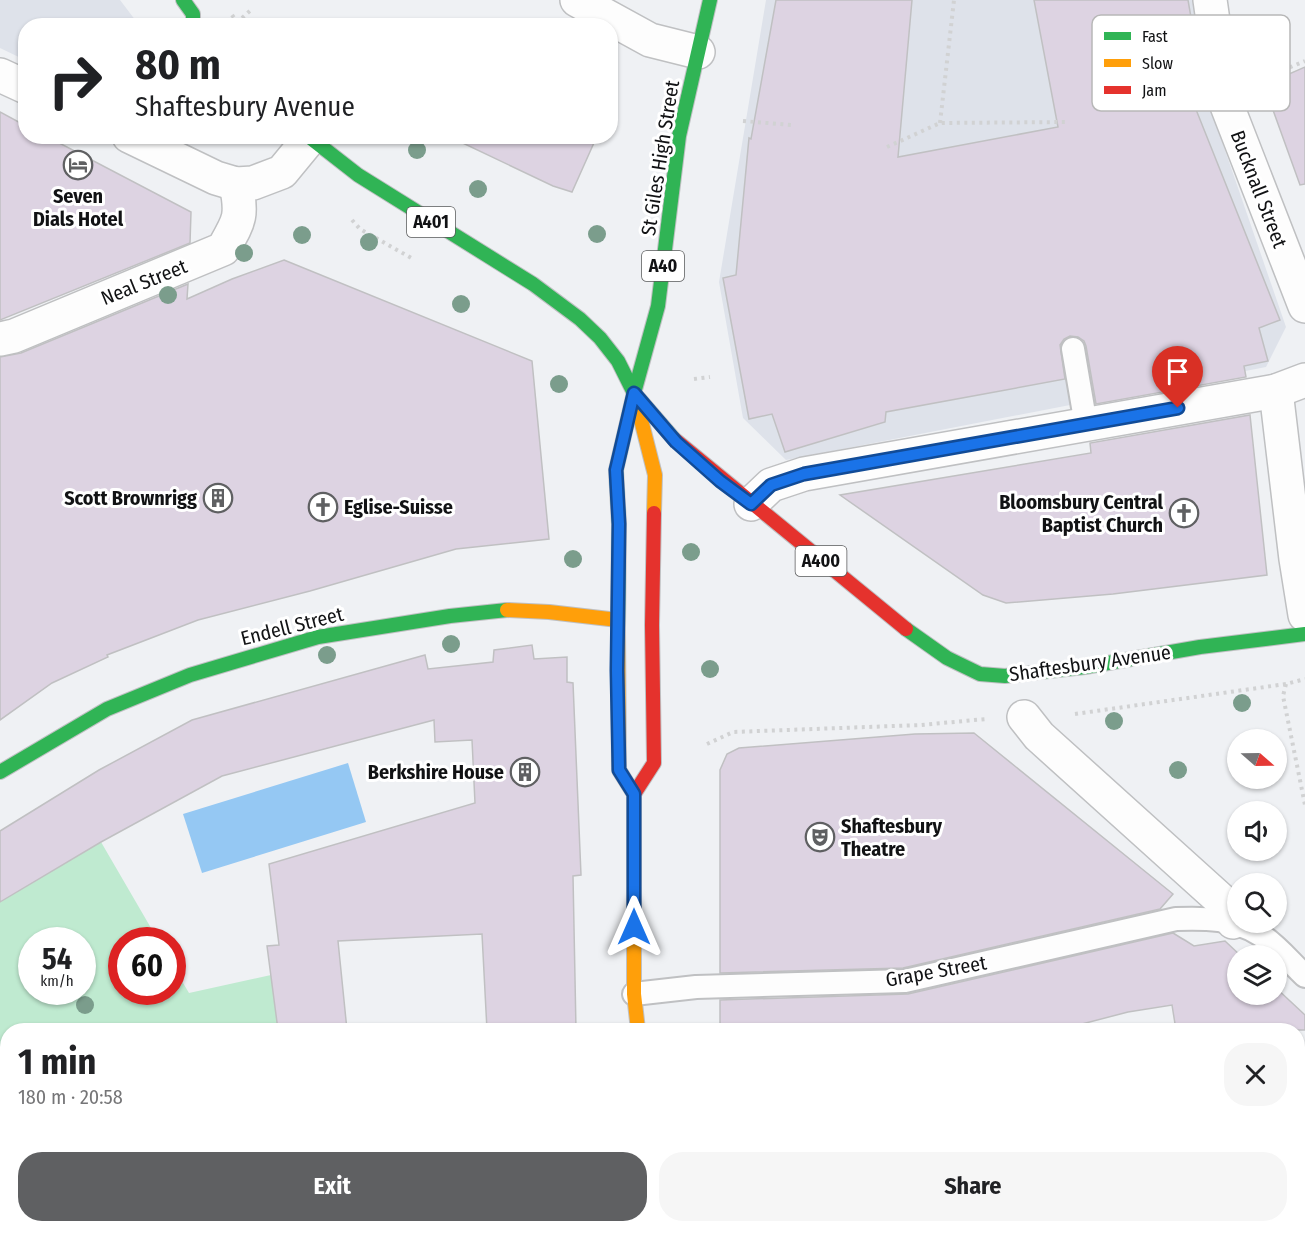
<!DOCTYPE html>
<meta charset="utf-8">
<style>
:root{--surface:#fff;--page:#f6f6f6;--text:#202124;--muted:#757577;--accent:#5f6062}
body{margin:0;font-family:"Fira Sans Condensed",sans-serif;background:var(--page);color:var(--text);height:100vh;display:flex;flex-direction:column;font-size:22px;white-space:nowrap}
*{box-sizing:border-box;margin:0}
p{font-size:20px;color:var(--muted)}
.icon{flex:none;width:33px;height:33px;fill:none;stroke:currentColor;stroke-width:2;stroke-linecap:round;stroke-linejoin:round}
.map{position:relative;flex:1;overflow:hidden}
.sheet{position:absolute;left:0px;top:1023px;width:1305px;height:210px;display:flex;flex-direction:column;background:var(--surface);border-radius:24px 24px 0 0;box-shadow:0 2px 4px #0004}
.sheet>*{flex:none}
.hud{position:absolute;left:18px;top:18px;width:600px;height:126px;border-radius:24px;box-shadow:0 2px 4px #0004;background:#fff;color:var(--text);overflow:hidden}
.needle{width:39px;rotate:110deg}
.tools{position:absolute;left:1227px;top:729px;display:grid;gap:12px}
.tools a{display:grid;place-items:center;width:60px;height:60px;border-radius:50%;background:var(--surface);box-shadow:0 2px 4px #0004;font-size:30px}
.speed{position:absolute;left:18px;top:927px;display:flex;gap:12px;font-size:30px;font-weight:700;text-align:center}
.speed>*{display:grid;place-content:center;width:78px;height:78px;border-radius:50%;background:var(--surface);box-shadow:0 2px 4px #0004;line-height:1}
.speed small{font-size:15px;font-weight:400}
.speed .limit{border:9px solid #d22;background:#fff;color:#111}
.pin{position:absolute;display:grid;place-items:center;width:51px;height:51px;color:#fff;margin:-62px -26px;border-radius:50% 50% 50% 0;rotate:-45deg;box-shadow:0 0 6px #0007}
.pin .icon{rotate:45deg}
.me{position:absolute;width:66px;margin:-33px;rotate:0deg;stroke-linejoin:round;filter:drop-shadow(0 0 4px #0008)}
.turn{display:flex;align-items:center;gap:21px;height:126px;padding:0 18px;font-size:27px}
.turn .icon{width:78px;height:78px;stroke-width:2.5}
.turn b{display:block;font-size:42px;line-height:51px}
.round{display:grid;place-items:center;flex:none;width:63px;height:63px;border-radius:24px;background:var(--page)}
.head{display:flex;align-items:center;justify-content:space-between;height:102px;padding:0 18px}
h1{font-size:36px;font-weight:700;line-height:45px}
.button{display:flex;gap:12px;margin-top:auto;padding:12px 18px}
.button a{flex:1;height:69px;border-radius:24px;background:var(--accent);color:#fff;font-size:24px;font-weight:700;line-height:69px;text-align:center}
.button a+a{background:var(--page);color:var(--text)}
.map>svg:first-child{display:block}
.built{fill:#dee2ea}
.green{fill:#bfead0;fill-rule:evenodd}
.water{fill:#95c8f3}
.building{fill:#ddd3e2;stroke:#c0c0c2;stroke-width:1.5}
.lines{fill:none;stroke-linecap:round;stroke-linejoin:round}
.lane-casing{stroke:#bfc0c2;stroke-width:26}
.street-casing{stroke:#bfc0c2;stroke-width:36}
.fast-casing{stroke:#bfc0c2;stroke-width:16}
.slow-casing{stroke:#bfc0c2;stroke-width:16}
.jam-casing{stroke:#bfc0c2;stroke-width:16}
.path{stroke:#d1d2d3;stroke-width:4;stroke-dasharray:3 4.5;stroke-linecap:butt}
.lane{stroke:#fdfdfd;stroke-width:22}
.street{stroke:#fdfdfd;stroke-width:33}
.fast{stroke:#30b455;stroke-width:14}
.slow{stroke:#ff9f0a;stroke-width:14}
.jam{stroke:#e5322d;stroke-width:14}
.tree{fill:#7b9d8c}
.route-casing{stroke:#114b97;stroke-width:15}
.route{stroke:#1a73e8;stroke-width:10}
.labels{text-anchor:middle;stroke-width:6;stroke-linejoin:round;paint-order:stroke}
.shield{fill:#fff;stroke:#58595a;stroke-width:1.5}
.shield-label{font-size:18px;font-weight:bold;fill:#111214}
.street-label{font-size:20px;fill:#111214;stroke:#fff}
.poi-label{font-size:20px;font-weight:bold;fill:#111214;stroke:#fff;text-anchor:end}
.key{fill:#fff;stroke:#b8b8b8;stroke-width:1.5}
.key-label{font-size:16px;fill:#111214}
</style>
<div class="map">
<svg width="1305" height="1233" viewBox="0 0 1305 1233">
<rect width="100%" height="100%" fill="#eff1f4"/>
<g class="built">
<path d="M0,0h120l19,25 -113,1 -1,34 -25,-12z"/>
<path d="M766,0h430l21,127 69,200 -20,40 -480,93 -43,-42 -24,-136z"/>
</g>
<path class="green" d="M101,842l57,98h-36v52h50l1,-26 16,27 82,-18 7,55h-270l-1,48 -7,-19v-157zM32,940h50v52h-50z"/>
<path class="water" d="M348,763l18,59 -164,51 -19,-59z"/>
<g class="building">
<path d="M776,0h136l-14,157 160,-30 -24,-127h154l17,98 -12,4 87,218 -21,8 9,33 -24,5 2,11 -150,27 -10,-58 -2,-5 -6,-4 -8,-1 -6,3 -4,6 5,34 -179,33 -1,10 -100,30 -13,-38 -23,5 -26,-141 13,-3 13,-137 2,1z"/>
<path d="M1305,67v117l-5,1 -36,-100z"/>
<path d="M0,112l26,14v10h20l145,76 -1,31 -190,77z"/>
<path d="M448,136h149l-25,56 -19,-6z"/>
<path d="M284,260l248,101 17,178 -93,10 -146,42 -112,29 -91,35 1,2 -56,26 -52,37v-363l21,-4 167,-69 -1,15 45,-20z"/>
<path d="M1250,415l17,160 -154,19 -107,9 -23,-8 -143,-100 251,-42 -1,-10z"/>
<path d="M532,645l2,14 33,-2v25l6,1 8,192 -8,1 3,154h-89l-5,-96 -144,7 9,89h-69l-11,-84 12,-1 -10,-81 206,-61 -3,-63 -37,2 -1,-22 -212,56 -121,66 -101,60v-71l99,-61 93,-50 233,-65 3,14 65,-7 1,-12z"/>
<path d="M974,733l199,161 -13,15 -257,59 -183,5v-203l7,-16 12,-6 176,-14z"/>
<path d="M1173,933l21,13 31,-5 16,15h-3v38h38v-6l29,27v15h-129l-4,-25 -44,7 -69,18h-339v-30l188,-6z"/>
</g>
<g class="lines">
<g class="lane-casing">
<g id="lane">
<path d="M1073,349l13,76"/>
<path d="M634,994l62,-7 209,-6 271,-62c29,-1 58,-1 83,15 16,9 32,29 46,42"/>
<path d="M1298,1112l7,-2"/>
<path d="M1075,1226l2,7"/>
<path d="M208,1233l29,-7"/>
</g>
</g>
<g class="street-casing">
<g id="street">
<path d="M577,0l73,40 48,12"/>
<path d="M1210,0l14,98 81,208"/>
<path d="M0,75l26,12"/>
<path d="M129,136l87,42 20,6 17,-1 29,-11 28,-34"/>
<path d="M0,339l14,-3 209,-87c16,-28 20,-32 13,-65"/>
<path d="M1276,391l20,168 9,56"/>
<path d="M751,504l20,-19 33,-11 472,-83 29,-11"/>
<path d="M1024,717l15,19 183,165 11,21"/>
</g>
</g>
<g class="fast-casing">
<g id="fast">
<path d="M183,0l10,14v12"/>
<path d="M308,136l50,39 175,109 47,35 20,19 18,23 16,32 40,46"/>
<path d="M618,628l1,-104 -3,-54 18,-77 24,-87 21,-170 31,-136"/>
<path d="M906,629l41,29 33,16 25,2 80,-9 115,-20 105,-13"/>
<path d="M0,772l107,-63 83,-34 128,-38 132,-21 57,-6"/>
<path d="M658,1226l1,7"/>
</g>
</g>
<g class="slow-casing">
<g id="slow">
<path d="M636,400l19,75 -1,38"/>
<path d="M507,610l42,2 69,8"/>
<path d="M618,628l1,142 15,24v200l4,36"/>
</g>
</g>
<g class="jam-casing">
<g id="jam">
<path d="M674,439l232,190"/>
<path d="M634,794l20,-31 -2,-138 2,-112"/>
</g>
</g>
<g class="path">
<path d="M232,15l8,11"/>
<path d="M242,18l10,-9"/>
<path d="M1262,79l43,-18"/>
<path d="M1168,109l19,-4"/>
<path d="M743,121l48,4"/>
<path d="M940,123l14,-123"/>
<path d="M887,147l53,-24 128,-1"/>
<path d="M352,220l8,9 53,30"/>
<path d="M694,379l16,-2"/>
<path d="M1286,684l-3,12 22,109"/>
<path d="M1075,714l211,-30 19,-5"/>
<path d="M707,744l26,-12 188,-7 65,-6"/>
</g>
<use href="#lane" class="lane"/>
<use href="#street" class="street"/>
<use href="#fast" class="fast"/>
<use href="#slow" class="slow"/>
<use href="#jam" class="jam"/>
</g>
<g class="tree">
<circle cx="417" cy="150" r="9"/>
<circle cx="478" cy="189" r="9"/>
<circle cx="597" cy="234" r="9"/>
<circle cx="302" cy="235" r="9"/>
<circle cx="369" cy="242" r="9"/>
<circle cx="244" cy="253" r="9"/>
<circle cx="168" cy="295" r="9"/>
<circle cx="461" cy="304" r="9"/>
<circle cx="559" cy="384" r="9"/>
<circle cx="691" cy="552" r="9"/>
<circle cx="573" cy="559" r="9"/>
<circle cx="451" cy="644" r="9"/>
<circle cx="327" cy="655" r="9"/>
<circle cx="710" cy="669" r="9"/>
<circle cx="1242" cy="703" r="9"/>
<circle cx="1114" cy="721" r="9"/>
<circle cx="1178" cy="770" r="9"/>
<circle cx="85" cy="1005" r="9"/>
</g>
<g class="lines">
<g class="route-casing">
<path id="route" d="M634,927v-133l-15,-24 -2,-100 2,-146 -3,-54 18,-77 42,49 44,39 31,23 20,-19 33,-11 374,-66"/>
</g>
<use href="#route" class="route"/>
</g>
<defs>
<g id="hotel-ring" transform="scale(1.5)"><circle r="9.5" fill="#fff" stroke="#5f6062" stroke-width="1.5"/><path d="M-6-4.5h1.5V1H6V5H4.5V3h-9V5H-6ZM-4 0a1.8 1.8 0 1 1 3.6 0ZM.5 0V-2.5h3Q6-2.5 6 0Z" fill="#5f6062"/></g>
<g id="building-ring" transform="scale(1.5)"><circle r="9.5" fill="#fff" stroke="#5f6062" stroke-width="1.5"/><path d="M-4-6H4V6H1V3H-1V6H-4ZM-2.5-4.3h1.7v1.8h-1.7ZM.8-4.3h1.7v1.8H.8ZM-2.5-1h1.7V.8h-1.7ZM.8-1h1.7V.8H.8Z" fill="#5f6062"/></g>
<g id="church-ring" transform="scale(1.5)"><circle r="9.5" fill="#fff" stroke="#5f6062" stroke-width="1.5"/><path d="M-1.2-6h2.4v3.5h3.3v2.4h-3.3V6h-2.4V-.1h-3.3v-2.4h3.3Z" fill="#5f6062"/></g>
<g id="theatre-ring" transform="scale(1.5)"><circle r="9.5" fill="#fff" stroke="#5f6062" stroke-width="1.5"/><path d="M-5-5.5Q0-4 5-5.5V0Q5 5 0 6Q-5 5-5 0ZM-3.3-2.5H-1v1.5H-3.3ZM1-2.5H3.3v1.5H1ZM-2.8 1Q0 5.5 2.8 1Z" fill="#5f6062"/></g>
</defs>
<g fill-rule="evenodd">
<use href="#hotel-ring" x="78" y="165"/>
<use href="#building-ring" x="218" y="498"/>
<use href="#church-ring" x="323" y="507"/>
<use href="#church-ring" x="1184" y="513"/>
<use href="#building-ring" x="525" y="772"/>
<use href="#theatre-ring" x="820" y="837"/>
</g>
<g class="labels">
<g class="shield">
<rect x="407" y="207" width="48" height="30" rx="4.5"/>
<rect x="642" y="251" width="42" height="30" rx="4.5"/>
<rect x="795.5" y="546" width="51" height="30" rx="4.5"/>
</g>
<g class="shield-label">
<text x="431" y="228">A401</text>
<text x="663" y="272">A40</text>
<text x="821" y="567">A400</text>
</g>
<g class="street-label">
<text transform="translate(660 158) rotate(-81)" y="7">St Giles High Street</text>
<text transform="translate(1259 189) rotate(69)" y="7">Bucknall Street</text>
<text transform="translate(144 282) rotate(-22)" y="7">Neal Street</text>
<text transform="translate(292 626) rotate(-14)" y="7">Endell Street</text>
<text transform="translate(1090 663) rotate(-8)" y="7">Shaftesbury Avenue</text>
<text transform="translate(936 971) rotate(-10)" y="7">Grape Street</text>
</g>
<g class="poi-label">
<text x="78" y="203" text-anchor="middle">Seven<tspan x="78" dy="23">Dials Hotel</tspan></text>
<text x="197" y="505">Scott Brownrigg</text>
<text x="1163" y="509">Bloomsbury Central<tspan x="1163" dy="23">Baptist Church</tspan></text>
<text x="344" y="514" text-anchor="start">Eglise-Suisse</text>
<text x="504" y="779">Berkshire House</text>
<text x="841" y="833" text-anchor="start">Shaftesbury<tspan x="841" dy="23">Theatre</tspan></text>
</g>
</g>
<rect x="1092" y="15" width="198" height="96" rx="9" class="key"/>
<rect x="1104" y="32" width="27" height="8" fill="#30b455"/>
<rect x="1104" y="59" width="27" height="8" fill="#ff9f0a"/>
<rect x="1104" y="86" width="27" height="8" fill="#e5322d"/>
<g class="key-label">
<text x="1142" y="42">Fast</text>
<text x="1142" y="69">Slow</text>
<text x="1142" y="96">Jam</text>
</g>
</svg>
<div class="tools">
<a><svg class="needle" viewBox="-14 -14 28 28"><path d="M0-13l5 13h-10z" fill="#e53935"/><path d="M0 13l5-13h-10z" fill="#757577"/></svg></a>
<a><svg class="icon" aria-label="sound" viewBox="0 0 24 24"><path d="M4 9h4l5-4v14l-5-4H4zM17 9q2 3 0 6"/></svg></a>
<a><svg class="icon" aria-label="search" viewBox="0 0 24 24"><circle cx="10" cy="10" r="6"/><path d="M15 15l6 6"/></svg></a>
<a><svg class="icon" aria-label="layers" viewBox="0 0 24 24"><path d="M12 4l9 5-9 5-9-5zM3 14l9 5 9-5"/></svg></a>
</div>
<div class="speed"><div>54<small>km/h</small></div><div class="limit">60</div></div>
<div class="pin" style="left:1178px;top:408px;background:#d93025"><svg class="icon" aria-label="arrive" viewBox="0 0 24 24"><path d="M6 21V4h12l-3 4 3 4H6"/></svg></div>
<svg class="me" style="left:634px;top:927px" viewBox="-20 -20 40 40"><path d="M0-17L14 15 0 8-14 15z" fill="#1a73e8" stroke="#fff" stroke-width="4"/></svg>
<div class="hud">
<div class="turn"><svg class="icon" aria-label="right" viewBox="0 0 24 24"><path d="M7 20v-9h11M14 6l5 5-5 5"/></svg><div><b>80 m</b>Shaftesbury Avenue</div></div>
</div>
<section class="sheet">
<div class="head"><div><h1>1 min</h1><p>180 m · 20:58</p></div><a class="round"><svg class="icon" aria-label="close" viewBox="0 0 24 24"><path d="M6 6l12 12M18 6L6 18"/></svg></a></div>
<div class="button"><a>Exit</a><a>Share</a></div>
</section>
</div>
